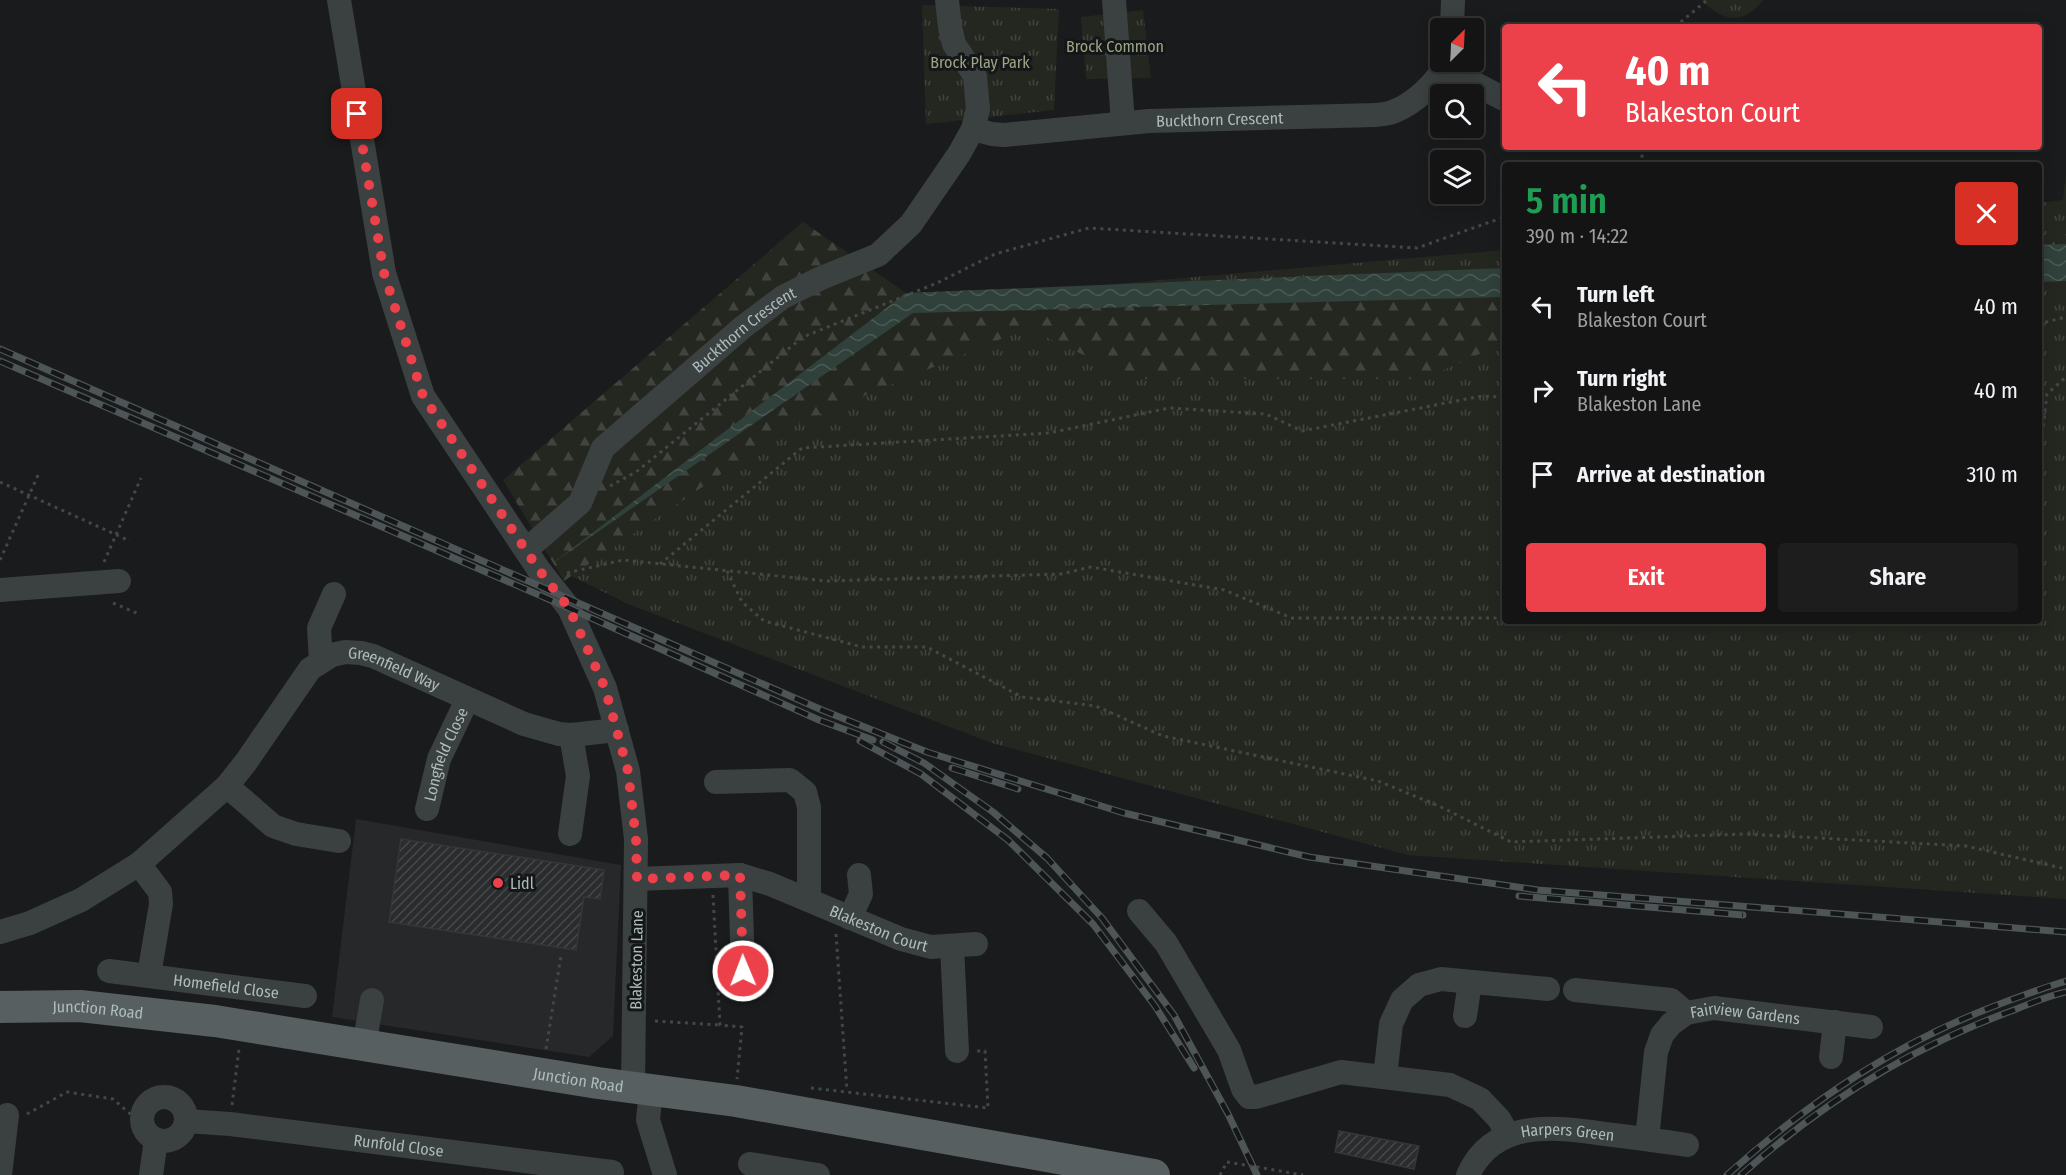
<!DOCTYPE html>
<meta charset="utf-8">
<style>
:root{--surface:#141415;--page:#1d1d1e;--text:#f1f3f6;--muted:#9d9ea0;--line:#333334;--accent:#ec414a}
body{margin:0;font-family:"Fira Sans Condensed",sans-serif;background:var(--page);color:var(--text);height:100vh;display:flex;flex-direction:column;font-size:22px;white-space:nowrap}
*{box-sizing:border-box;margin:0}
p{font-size:20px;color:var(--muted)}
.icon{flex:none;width:33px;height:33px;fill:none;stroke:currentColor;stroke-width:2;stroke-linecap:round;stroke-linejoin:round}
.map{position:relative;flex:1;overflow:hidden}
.drawer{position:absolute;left:1502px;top:162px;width:540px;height:462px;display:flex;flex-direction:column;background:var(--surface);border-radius:6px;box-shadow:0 3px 15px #0003,0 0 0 2px var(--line)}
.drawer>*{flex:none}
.banner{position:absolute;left:1502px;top:24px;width:540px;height:126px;border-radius:6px;box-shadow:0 3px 15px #0003,0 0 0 2px var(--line);background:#ec414a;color:#fff;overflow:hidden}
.needle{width:39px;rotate:24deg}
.buttons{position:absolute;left:1430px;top:18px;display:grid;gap:12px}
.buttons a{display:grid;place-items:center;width:54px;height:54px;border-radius:6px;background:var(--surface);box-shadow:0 3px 15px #0003,0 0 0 2px var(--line);font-size:30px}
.pin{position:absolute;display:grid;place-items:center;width:51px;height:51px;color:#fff;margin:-26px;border-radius:12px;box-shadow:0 3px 9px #0006}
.me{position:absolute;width:66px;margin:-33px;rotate:359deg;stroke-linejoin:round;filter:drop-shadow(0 0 4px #0008)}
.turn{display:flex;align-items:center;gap:21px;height:126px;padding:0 24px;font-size:27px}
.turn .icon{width:78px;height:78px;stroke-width:2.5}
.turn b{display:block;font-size:42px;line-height:51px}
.round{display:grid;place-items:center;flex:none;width:63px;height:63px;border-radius:6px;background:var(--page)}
.summary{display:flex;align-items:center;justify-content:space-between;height:102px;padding:0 24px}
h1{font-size:36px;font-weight:600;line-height:45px;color:#1e9e55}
.button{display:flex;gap:12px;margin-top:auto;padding:12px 24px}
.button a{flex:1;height:69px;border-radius:6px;background:var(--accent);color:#fff;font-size:24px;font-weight:600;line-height:69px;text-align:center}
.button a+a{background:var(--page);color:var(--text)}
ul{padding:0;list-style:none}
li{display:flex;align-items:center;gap:18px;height:84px;padding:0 24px}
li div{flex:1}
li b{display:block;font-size:22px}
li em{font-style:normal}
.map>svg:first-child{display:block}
.built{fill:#262829}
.grass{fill:url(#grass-tufts)}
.forest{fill:url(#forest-firs)}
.water{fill:url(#water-waves)}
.building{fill:url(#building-hatch);stroke:#343738;stroke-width:1.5}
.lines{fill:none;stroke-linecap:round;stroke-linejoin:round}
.path{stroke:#414848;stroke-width:3;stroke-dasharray:3 4.5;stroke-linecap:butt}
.minor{stroke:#3b4041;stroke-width:24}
.major{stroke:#575f60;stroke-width:32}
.rail-casing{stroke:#4e5556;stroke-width:7}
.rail{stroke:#151617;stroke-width:4.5;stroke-dasharray:14;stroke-linecap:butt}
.path-bridge{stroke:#414848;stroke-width:3;stroke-dasharray:3 4.5;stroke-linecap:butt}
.route{stroke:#ec414a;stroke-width:10;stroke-dasharray:0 18}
.poi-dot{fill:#ec414a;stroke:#151617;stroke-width:2}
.labels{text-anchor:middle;stroke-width:6;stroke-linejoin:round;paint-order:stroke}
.park-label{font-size:16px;fill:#9aa585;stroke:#151617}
.street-label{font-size:16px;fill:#adbbbb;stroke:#151617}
.poi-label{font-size:16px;fill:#adbbbb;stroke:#151617;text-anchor:start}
</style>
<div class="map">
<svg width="2066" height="1175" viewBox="0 0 2066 1175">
<defs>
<pattern id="grass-tufts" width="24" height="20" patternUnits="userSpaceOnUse" patternTransform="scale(1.5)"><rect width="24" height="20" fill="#242720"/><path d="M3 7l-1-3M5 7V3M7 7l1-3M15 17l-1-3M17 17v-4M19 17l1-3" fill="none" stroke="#41443e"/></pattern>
<pattern id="forest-firs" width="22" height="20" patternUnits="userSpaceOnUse" patternTransform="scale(1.5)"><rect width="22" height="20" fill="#242720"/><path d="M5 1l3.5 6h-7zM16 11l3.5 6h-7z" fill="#41443e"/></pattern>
<pattern id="water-waves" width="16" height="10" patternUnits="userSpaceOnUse" patternTransform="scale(1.5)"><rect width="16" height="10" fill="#30403b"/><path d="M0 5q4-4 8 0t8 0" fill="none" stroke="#4b5a55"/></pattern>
<pattern id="building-hatch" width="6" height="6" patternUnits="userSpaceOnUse" patternTransform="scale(1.5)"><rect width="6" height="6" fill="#2a2c2d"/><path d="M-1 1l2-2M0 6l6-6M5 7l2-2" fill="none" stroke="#46494a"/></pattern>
</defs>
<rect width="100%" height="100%" fill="#1a1b1c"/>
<path class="built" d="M356,819l265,46 -8,171 -24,21 -257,-40z"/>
<g class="grass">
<path d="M1701,0h62c-22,27 -39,21 -62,0z"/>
<path d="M922,5l137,4 -5,101 -128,14z"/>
<path d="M1143,10l8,68 -65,1 -5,-62z"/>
<path d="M2066,175v724l-658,-44 -416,-112 -364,-139 -67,-33 348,-269 595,-52v371h534l1,-418 24,-3z"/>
</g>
<g class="forest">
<path d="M803,222l103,71 598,-8v58l-81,36h-289l-107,-51 -235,98 -228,155 -61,-101z"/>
<path d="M2066,233v57l-27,-1 -1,-53z"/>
</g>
<g class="water">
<path d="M2066,244v37l-27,1v-37z"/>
<path d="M1504,268v29l-591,16 -360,250 353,-270z"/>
</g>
<g class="building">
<path d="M401,839l203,31 -4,29 -16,-2 -8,53 -187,-28z"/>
<path d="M1339,1131l80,15 -5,23 -79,-17z"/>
</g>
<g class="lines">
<g class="path">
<path d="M1675,27l31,-26"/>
<path d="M1641,165l2,-18"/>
<path d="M2038,324l28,-7"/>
<path d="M2038,471l9,-77 19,-17"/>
<path d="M0,482l130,59"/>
<path d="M610,486l26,-14 167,-135 134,-54 58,-29 94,-26 328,20 87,-31"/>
<path d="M0,560l39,-87"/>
<path d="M104,562l37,-84"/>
<path d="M660,564l142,-116 247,-15 120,-25 97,6 36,17 180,-35 22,1"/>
<path d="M727,571l15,31 22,19 98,26h65l95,50 74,9 67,30 215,45 61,25 72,36 234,-8 221,12 100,23"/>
<path d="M567,573l56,-13 204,21 234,-7 30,-7 133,23 68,28h212"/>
<path d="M113,603l26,11"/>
<path d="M713,895l7,130 22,2 -5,52"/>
<path d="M836,934l11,157"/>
<path d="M655,1021l65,4"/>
<path d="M546,1049l15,-93"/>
<path d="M811,1088l177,20 -3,-57h-8"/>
<path d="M232,1105l7,-56"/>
<path d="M27,1114l40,-22 46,7 29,25"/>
<path d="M1220,1175l7,-13"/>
</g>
<g class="minor">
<path d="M339,0l45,273 39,123 116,174 30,38 36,80 23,83 8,68 -3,248"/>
<path d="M1114,0l9,123"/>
<path d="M1452,28l1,-28"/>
<path d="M1443,67l61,32"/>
<path id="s1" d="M973,129l19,5 12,1 145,-14 227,-6c6,-1 13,-1 19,-4 18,-7 45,-30 50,-49"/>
<path id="s2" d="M527,549l53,-46 23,-55 140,-121 40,-30 36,-18 59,-24 33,-31 48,-70 14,-25 5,-20 -3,-33 -21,-32 -4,-17 -3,-27"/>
<path d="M0,590l119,-9"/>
<path d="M321,661l-2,-33 15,-34"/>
<path d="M716,782l74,-2 15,12 4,15v93"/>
<path d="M227,786l46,40 23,8 43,7"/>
<path id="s3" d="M427,809l12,-50 28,-59"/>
<path d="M570,834l8,-58 -7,-41"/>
<path d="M139,864l21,28 1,12 -12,71"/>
<path d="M740,875l3,96"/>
<path id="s4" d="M637,879l103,-4 30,9 131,55 30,8 45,-3"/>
<path d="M1139,911l27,32 63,107 14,39 6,8h7l85,-25 109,13 30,14 19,20 9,16"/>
<path d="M850,918l11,-24 -2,-19"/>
<path id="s5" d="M0,932l30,-9 51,-23 58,-36 88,-78 19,-24 64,-93 22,-14 13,-3 16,1 12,3 151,68 35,10 12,1 46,-5"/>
<path d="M952,946l5,105"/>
<path id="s6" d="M109,971l196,25"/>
<path d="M1575,990l96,10 15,13"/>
<path d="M1465,1016l5,-34"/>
<path d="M364,1046l8,-46"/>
<path d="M1831,1057l4,-35"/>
<path d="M1385,1077l6,-53 11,-24 17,-15 22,-6 107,10"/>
<path d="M651,1089l-3,31 17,55"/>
<circle cx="164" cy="1119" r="22"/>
<path id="s7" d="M186,1121l44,3 382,48"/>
<path id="s8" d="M1647,1139l9,-87 6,-17 9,-11 15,-11 28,-5 157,19"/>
<path d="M750,1164l68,11"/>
<path d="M0,1175l7,-60"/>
<path d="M151,1175l5,-35"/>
<path id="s9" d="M1468,1175c26,-57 86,-48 137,-41 27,3 55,7 82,11"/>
</g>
<path class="major" id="s10" d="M0,1007l80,-1 135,15 383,62 138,18 418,74"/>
<g class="rail-casing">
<g id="rail">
<path d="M0,349l822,361 105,42 197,61 185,44 229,33 528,42"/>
<path d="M0,361l569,247 250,112 54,20"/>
<path d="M860,741l61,33 87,66 85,84 62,82 39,62"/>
<path d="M883,742l41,21 69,49 54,46 55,60 72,97 54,99 29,61"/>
<path d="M952,768l66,21"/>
<path d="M1519,896l224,19"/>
<path d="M1727,1175c84,-75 172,-134 278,-173 20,-7 40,-15 61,-21"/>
<path d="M1741,1175c82,-73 170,-128 273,-165 17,-7 34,-14 52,-18"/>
</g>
</g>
<use href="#rail" class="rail"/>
<path class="path-bridge" d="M1227,1162l76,13"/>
</g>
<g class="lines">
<path class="route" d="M357,114l27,159 39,123 116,174 30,38 36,80 23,83 8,68 1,40 103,-4 3,96"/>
</g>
<circle class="poi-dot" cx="498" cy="883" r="6"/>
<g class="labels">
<g class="park-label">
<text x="1115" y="52">Brock Common</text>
<text x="980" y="68">Brock Play Park</text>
</g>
<g class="street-label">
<text dy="6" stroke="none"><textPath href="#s1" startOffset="248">Buckthorn Crescent</textPath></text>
<text dy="6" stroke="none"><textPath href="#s2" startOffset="314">Buckthorn Crescent</textPath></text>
<text dy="6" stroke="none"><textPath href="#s5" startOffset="508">Greenfield Way</textPath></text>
<text dy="6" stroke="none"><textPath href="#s3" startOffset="58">Longfield Close</textPath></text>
<text dy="6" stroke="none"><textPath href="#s4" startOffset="252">Blakeston Court</textPath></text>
<text transform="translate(636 960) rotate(-89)" y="6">Blakeston Lane</text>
<text dy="6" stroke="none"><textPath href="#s6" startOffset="118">Homefield Close</textPath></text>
<text dy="6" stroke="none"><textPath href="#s10" startOffset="98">Junction Road</textPath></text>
<text dy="6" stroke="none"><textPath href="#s8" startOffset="198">Fairview Gardens</textPath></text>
<text dy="6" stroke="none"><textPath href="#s10" startOffset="584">Junction Road</textPath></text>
<text dy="6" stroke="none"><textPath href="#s9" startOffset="118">Harpers Green</textPath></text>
<text dy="6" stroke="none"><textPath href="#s7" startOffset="214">Runfold Close</textPath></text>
</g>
<g class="poi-label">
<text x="510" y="889">Lidl</text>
</g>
</g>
</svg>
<div class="buttons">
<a><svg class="needle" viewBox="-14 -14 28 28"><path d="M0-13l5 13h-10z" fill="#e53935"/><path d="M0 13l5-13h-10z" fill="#9d9ea0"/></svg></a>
<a><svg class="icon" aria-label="search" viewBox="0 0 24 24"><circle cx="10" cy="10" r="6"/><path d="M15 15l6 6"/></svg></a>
<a><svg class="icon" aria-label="layers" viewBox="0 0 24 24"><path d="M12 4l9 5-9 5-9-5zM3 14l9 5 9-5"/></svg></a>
</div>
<div class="pin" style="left:357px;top:114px;background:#d93025"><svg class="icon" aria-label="arrive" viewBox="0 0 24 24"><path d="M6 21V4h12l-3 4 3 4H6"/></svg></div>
<svg class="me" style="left:743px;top:971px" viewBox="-20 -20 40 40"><circle r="17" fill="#ec414a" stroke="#fff" stroke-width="3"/><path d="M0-11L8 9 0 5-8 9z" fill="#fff"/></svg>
<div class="banner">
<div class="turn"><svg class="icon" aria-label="left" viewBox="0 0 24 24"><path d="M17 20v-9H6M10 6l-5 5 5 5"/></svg><div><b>40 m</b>Blakeston Court</div></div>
</div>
<section class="drawer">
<div class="summary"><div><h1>5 min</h1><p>390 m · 14:22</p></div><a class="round" style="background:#d93025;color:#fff"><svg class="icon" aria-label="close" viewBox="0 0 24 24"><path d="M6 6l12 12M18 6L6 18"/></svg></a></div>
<ul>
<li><svg class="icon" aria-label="left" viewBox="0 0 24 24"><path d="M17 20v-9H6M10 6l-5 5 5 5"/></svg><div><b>Turn left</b><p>Blakeston Court</p></div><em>40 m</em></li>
<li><svg class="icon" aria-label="right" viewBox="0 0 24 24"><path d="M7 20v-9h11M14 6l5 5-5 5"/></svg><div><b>Turn right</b><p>Blakeston Lane</p></div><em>40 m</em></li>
<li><svg class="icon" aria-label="arrive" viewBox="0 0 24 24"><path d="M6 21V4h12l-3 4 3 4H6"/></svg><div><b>Arrive at destination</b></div><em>310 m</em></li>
</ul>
<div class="button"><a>Exit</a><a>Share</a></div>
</section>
</div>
